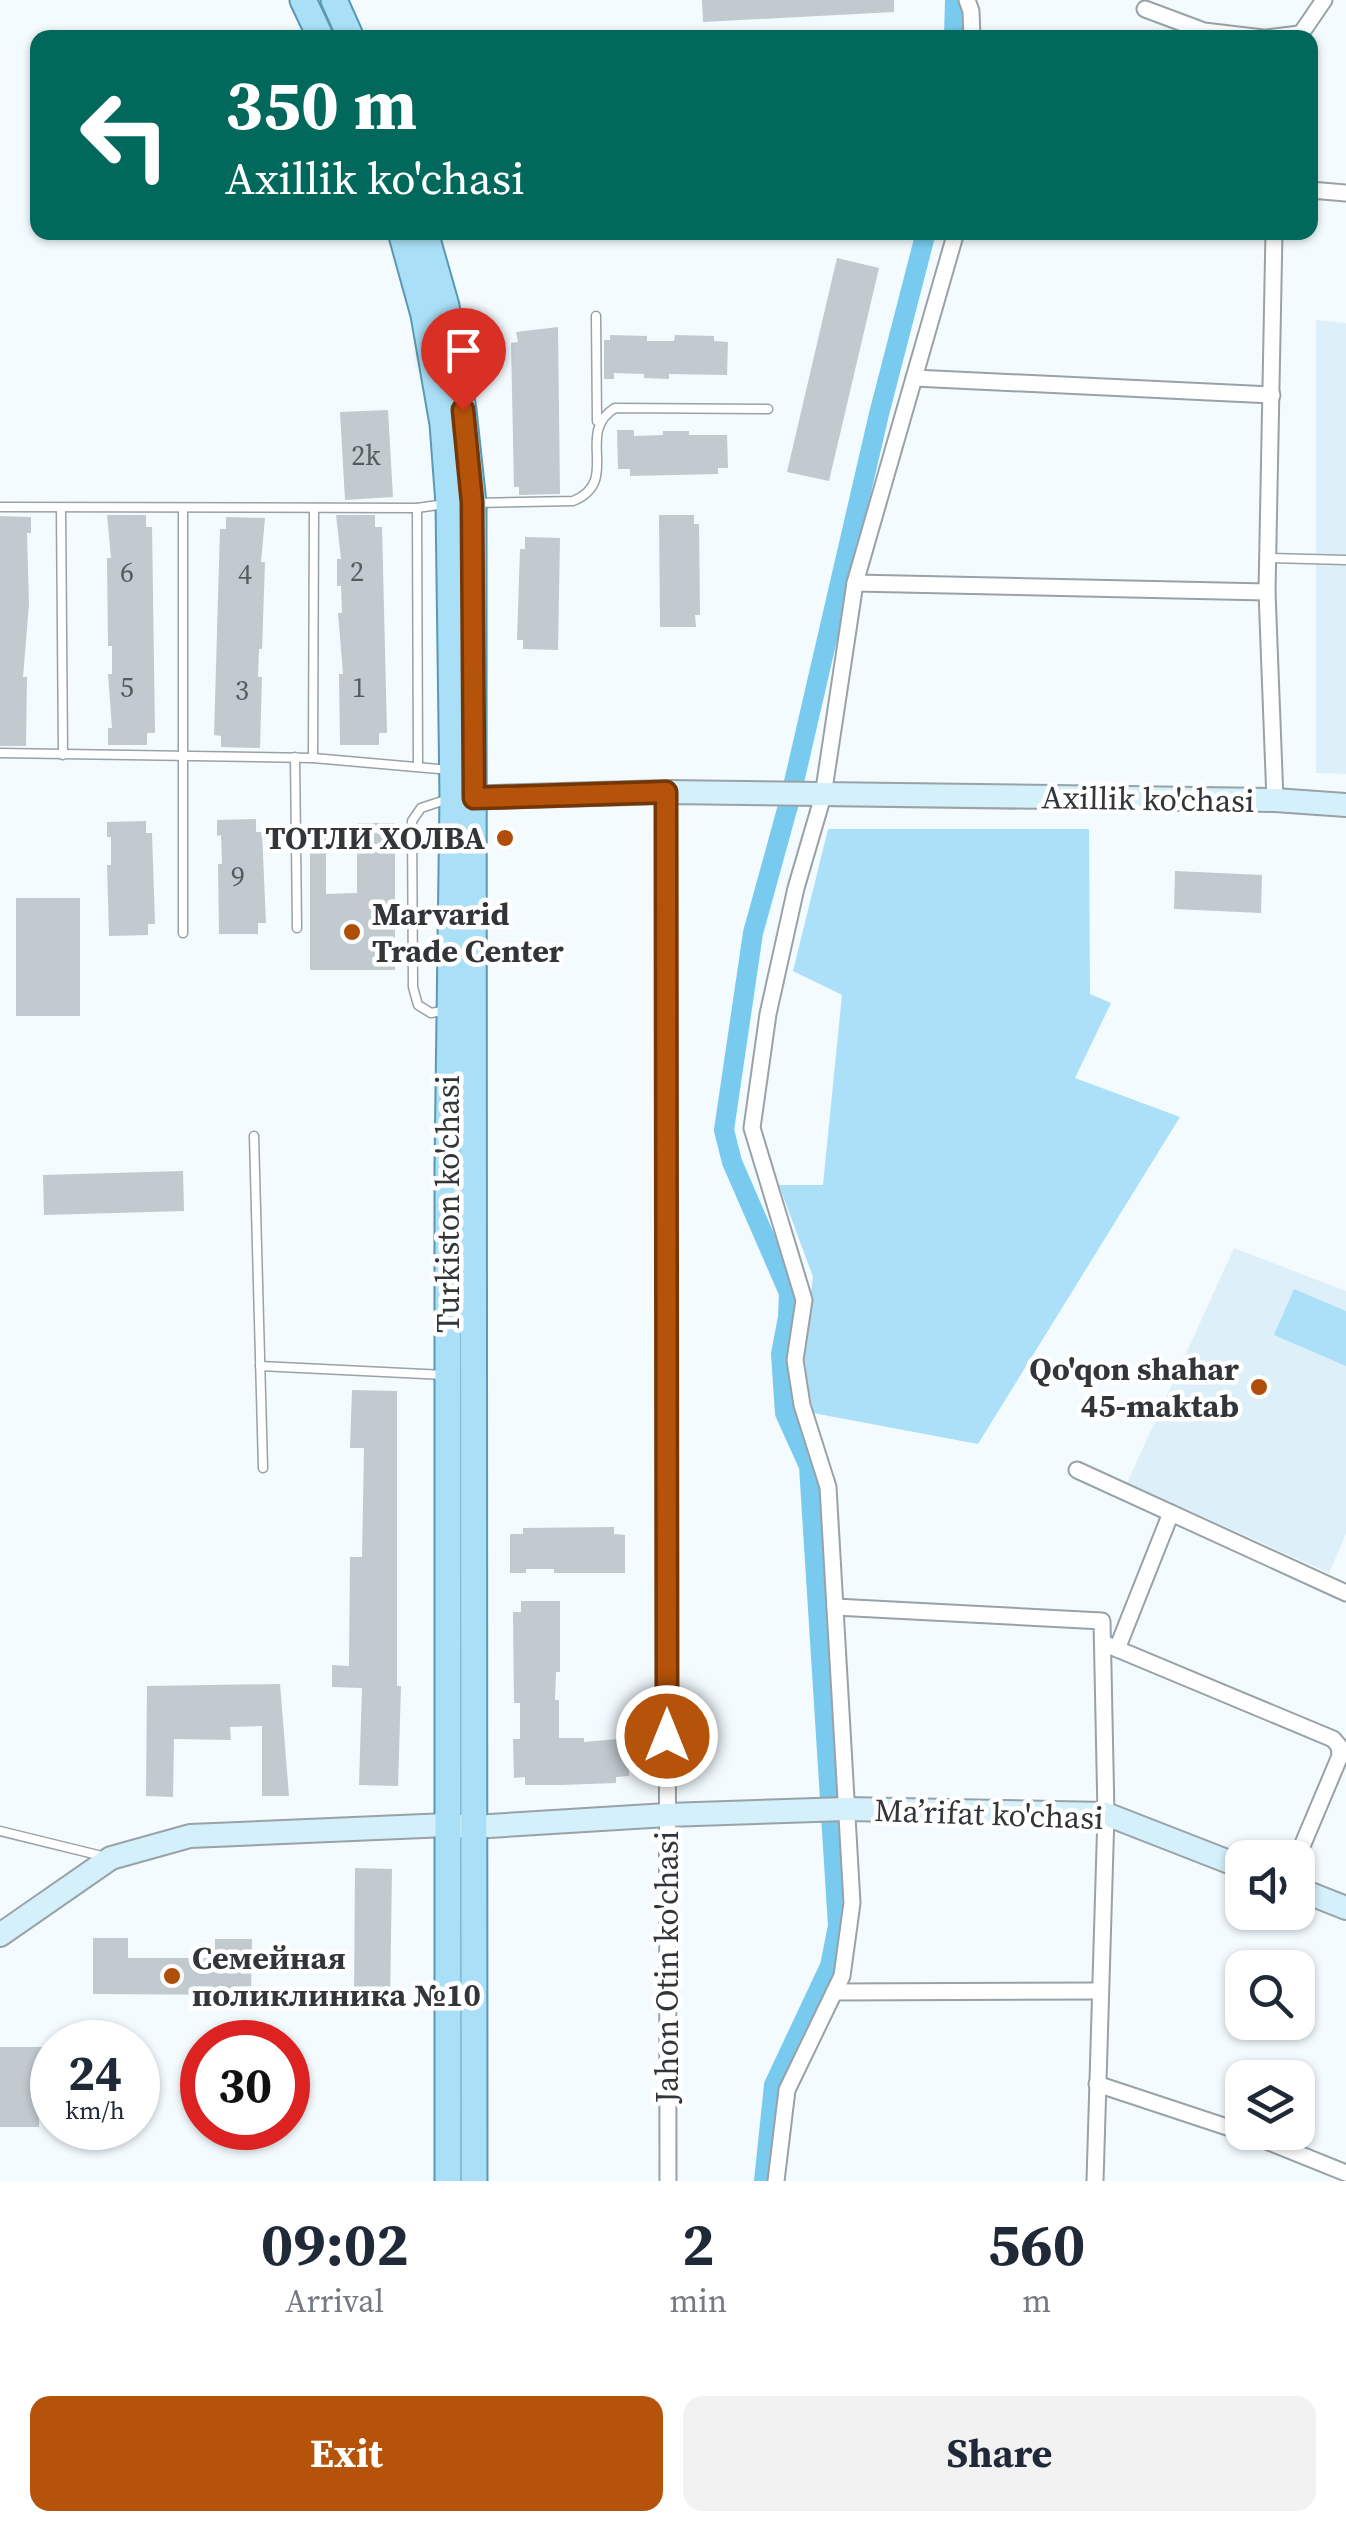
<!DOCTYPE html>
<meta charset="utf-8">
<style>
:root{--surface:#fff;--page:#f2f2f3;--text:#1f2937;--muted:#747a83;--accent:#b45309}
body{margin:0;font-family:"Source Serif 4",serif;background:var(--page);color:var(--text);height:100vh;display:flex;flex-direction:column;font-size:38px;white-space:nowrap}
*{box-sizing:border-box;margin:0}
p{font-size:32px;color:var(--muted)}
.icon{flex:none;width:55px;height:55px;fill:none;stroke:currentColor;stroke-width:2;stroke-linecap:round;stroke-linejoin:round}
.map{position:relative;height:2181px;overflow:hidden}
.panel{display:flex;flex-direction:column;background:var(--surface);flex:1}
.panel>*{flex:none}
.guide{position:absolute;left:30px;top:30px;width:1288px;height:210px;border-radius:20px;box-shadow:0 2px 8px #0004;background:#00695c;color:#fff;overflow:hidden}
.fabs{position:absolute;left:1225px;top:1840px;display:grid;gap:20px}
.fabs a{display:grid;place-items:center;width:90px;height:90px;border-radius:20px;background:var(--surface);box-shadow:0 2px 8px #0004;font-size:50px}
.speed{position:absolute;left:30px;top:2020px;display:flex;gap:20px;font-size:50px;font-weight:700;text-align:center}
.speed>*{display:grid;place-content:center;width:130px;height:130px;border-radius:50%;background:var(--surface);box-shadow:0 2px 8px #0004;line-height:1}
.speed small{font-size:25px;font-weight:400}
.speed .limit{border:15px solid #d22;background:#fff;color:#111}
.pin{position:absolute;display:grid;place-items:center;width:85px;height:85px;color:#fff;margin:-102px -42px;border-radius:50% 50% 50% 0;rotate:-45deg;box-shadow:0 0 10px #0007}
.pin .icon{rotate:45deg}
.me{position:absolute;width:110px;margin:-55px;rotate:0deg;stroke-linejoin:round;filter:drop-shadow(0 0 8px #0008)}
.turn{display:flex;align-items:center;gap:35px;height:210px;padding:0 30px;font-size:45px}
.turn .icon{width:130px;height:130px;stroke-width:2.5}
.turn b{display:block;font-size:70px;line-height:85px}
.eta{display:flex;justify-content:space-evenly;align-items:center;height:170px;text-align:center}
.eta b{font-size:60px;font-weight:700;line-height:70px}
.cta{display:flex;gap:20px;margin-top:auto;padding:20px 30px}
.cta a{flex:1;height:115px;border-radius:20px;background:var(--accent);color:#fff;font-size:40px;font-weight:700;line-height:115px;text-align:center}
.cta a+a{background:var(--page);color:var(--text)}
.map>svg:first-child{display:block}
.built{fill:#ddf0f9}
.green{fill:#ace0f8}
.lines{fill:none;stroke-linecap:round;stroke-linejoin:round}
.canal{stroke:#78cbef;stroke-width:20}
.building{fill:#c0cacf}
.lane-casing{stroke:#98a2a7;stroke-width:11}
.street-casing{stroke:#98a2a7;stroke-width:19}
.secondary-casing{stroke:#98a2a7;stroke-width:26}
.primary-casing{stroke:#5b98b1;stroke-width:29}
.lane{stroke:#fff;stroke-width:8}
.street{stroke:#fff;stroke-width:15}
.secondary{stroke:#d4f0fb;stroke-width:22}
.primary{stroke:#aae0f7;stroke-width:25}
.route-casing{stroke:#753606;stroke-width:25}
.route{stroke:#b45309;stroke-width:18}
.poi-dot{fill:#af4e09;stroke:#fff;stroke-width:4}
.labels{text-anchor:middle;stroke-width:9;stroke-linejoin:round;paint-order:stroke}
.number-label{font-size:28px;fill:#565b5e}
.street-label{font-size:32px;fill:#323638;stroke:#fff}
.poi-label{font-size:32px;font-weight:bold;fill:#323638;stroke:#fff;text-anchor:end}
</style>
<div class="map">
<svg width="1346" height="2181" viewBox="0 0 1346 2181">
<rect width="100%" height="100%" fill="#f3fbff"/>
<g class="built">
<path d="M1316,320l30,3v451l-30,-1z"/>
<path d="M1234,1248l112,43v243l-17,39 -202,-90z"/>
</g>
<g class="green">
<path d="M828,829h261l1,165 21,9 -36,75 105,39 -202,327 -165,-31 -10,-60 10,-76 -34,-92h44l19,-190 -49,-24z"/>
<path d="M1294,1289l52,22v55l-72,-31z"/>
</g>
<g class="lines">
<g class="canal">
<path d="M954,38l1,-38"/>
<path d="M764,2181l10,-96 56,-119 8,-40 -29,-460 -24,-53 -4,-59 7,-37 1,-24 -57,-131 -8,-32 29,-197 38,-138 88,-381 47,-182"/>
</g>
</g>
<g class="building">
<path d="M702,0h192v12l-191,10z"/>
<path d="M837,258l42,10 -50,213 -42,-9z"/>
<path d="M558,327l2,167 -41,1v-8h-5l-3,-144 7,-1 -2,-10z"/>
<path d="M610,335l37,1v5h27l1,-6 39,1v5l14,1 -1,33 -58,-1v5l-25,-1v-4l-30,-1v6h-10v-39h6z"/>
<path d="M388,410l5,87 -48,3 -5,-88z"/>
<path d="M617,430h17v6l29,-1v-4h26v4h38l1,33h-10v6l-88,2v-7h-12z"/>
<path d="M107,515h39v12h6l3,206h-8v12h-39v-17h4l-4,-54h4v-28h-4l-1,-88h4z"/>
<path d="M336,515h39v12h7l5,206h-8v12h-39l-1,-71h4l-5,-61h4l-1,-27h-4v-27h4z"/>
<path d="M659,515h35v9h5l1,91h-5l1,12h-36z"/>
<path d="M0,516l31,1v16h-4l2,71 -6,73h4l-1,69h-26z"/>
<path d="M226,517l39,1 -4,44h4l-3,87h-3l-1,28h4l-2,71 -39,-1v-11l-7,-1 6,-206h6z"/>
<path d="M525,537l35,1 -2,112 -35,-1v-9h-6l3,-91h5z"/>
<path d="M256,819v13h6l4,91h-8v11h-39l-1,-70h4l-1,-29 -4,1v-16z"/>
<path d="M146,821v12h6l3,91h-7v11l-39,1 -2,-71h4v-28h-4v-15z"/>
<path d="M357,823h38v147h-85v-146h16v70l31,-1z"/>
<path d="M1175,871l87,4 -1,38 -87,-4z"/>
<rect x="16" y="898" width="64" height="118"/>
<path d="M183,1171l1,40 -140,4 -1,-40z"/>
<path d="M352,1390l45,1v295h4l-3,100 -39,-1 3,-97 -30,-1v-22l17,1 1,-109h12l2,-109h-14z"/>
<path d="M614,1527v7l11,1v38h-71v-4h-28v4h-16v-39h13v-6z"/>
<path d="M521,1601h39v71h-4l-1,28h4v38h25v4l44,-4 1,38 -13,1v6l-55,2h-36v-8l-11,1 -1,-39h7v-36h-6l-1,-91h8z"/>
<path d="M280,1684l9,112h-27v-70l-32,1 1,13 -57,-1 -1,58 -27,-1 1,-110z"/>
<path d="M355,1868l37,1 -2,135h-36z"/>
<path d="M93,1938h35v20h87v-19h37l-1,56 -158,-1z"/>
<path d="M0,2047h52v26h-13v54h-39z"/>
</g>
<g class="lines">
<g class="lane-casing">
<g id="lane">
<path d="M596,316l1,105"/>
<path d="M477,503l96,-2c49,-20 1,-68 42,-93l153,1"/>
<path d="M0,507l417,1 28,-4"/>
<path d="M61,508l2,247"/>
<path d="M417,508l1,258"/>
<path d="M1268,558l78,2"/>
<path d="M0,753l313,5 137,12"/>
<path d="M295,757l2,171"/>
<path d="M313,758l1,-250"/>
<path d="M183,933v-424"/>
<path d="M447,1010l-16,3 -13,-8 -5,-18 -1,-166 9,-13 27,-9"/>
<path d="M254,1136l9,332"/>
<path d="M260,1366l185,9"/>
<path d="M0,1831l106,26"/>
</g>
</g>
<g class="street-casing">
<g id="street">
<path d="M967,0l4,11 1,27"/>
<path d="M1145,9l59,22 59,7"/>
<path d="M1267,38l32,-4"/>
<path d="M1298,38l26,-38"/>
<path d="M1310,190l36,3"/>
<path d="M1274,232l-7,360 8,208"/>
<path d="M914,378l358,17"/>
<path d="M855,583l412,9"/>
<path d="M666,792l2,1389"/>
<path d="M1077,1470l269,123"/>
<path d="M835,1607l267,14 4,193 -11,367"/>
<path d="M1103,1643l230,96 6,7 1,10 -43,102"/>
<path d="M1117,1649l54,-136"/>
<path d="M834,1992l266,-1"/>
<path d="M1097,2084l145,48"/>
<path d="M1244,2132l102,41"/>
<path d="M776,2181l11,-91 55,-114 10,-73 -24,-416 -26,-82 -7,-45 9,-60 -52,-172 16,-114 28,-126 27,-92 32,-213 101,-351"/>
</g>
</g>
<g class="secondary-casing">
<g id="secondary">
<path d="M455,798l211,-6 609,8 71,5"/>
<path d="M1298,1889l48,19"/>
<path d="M0,1935l111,-77 79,-22 257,-11 26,2 194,-12 179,-6 260,5 136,53"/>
</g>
</g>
<g class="primary-casing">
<g id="primary">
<path d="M303,0l18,38"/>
<path d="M334,0l17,38"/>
<path d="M401,232l23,83 19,109 6,80 4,294 -5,368v1015"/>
<path d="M425,232l21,74 17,104 10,93 1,1678"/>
</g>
</g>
<use href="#lane" class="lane"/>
<use href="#street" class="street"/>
<use href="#secondary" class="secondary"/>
<use href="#primary" class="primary"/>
</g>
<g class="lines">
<g class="route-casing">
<path id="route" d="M463,410l9,92 2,296 192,-6 1,944"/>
</g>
<use href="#route" class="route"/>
</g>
<g class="poi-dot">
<circle cx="505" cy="838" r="10"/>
<circle cx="352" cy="932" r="10"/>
<circle cx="1259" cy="1387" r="10"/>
<circle cx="172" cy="1976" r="10"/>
</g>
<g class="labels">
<g class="number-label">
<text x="366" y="465">2k</text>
<text x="357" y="581">2</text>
<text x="127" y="582">6</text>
<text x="245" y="584">4</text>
<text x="127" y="697">5</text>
<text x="359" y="697">1</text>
<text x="242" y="700">3</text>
<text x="238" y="886">9</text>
</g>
<g class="street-label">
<text transform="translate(1148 799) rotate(1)" y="11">Axillik ko'chasi</text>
<text transform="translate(448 1204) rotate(-90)" y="11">Turkiston ko'chasi</text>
<text transform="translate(989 1814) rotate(2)" y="11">Ma’rifat ko'chasi</text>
<text transform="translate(667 1967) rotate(-90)" y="11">Jahon Otin ko'chasi</text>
</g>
<g class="poi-label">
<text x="485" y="849">ТОТЛИ ХОЛВА</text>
<text x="372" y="925" text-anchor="start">Marvarid<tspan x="372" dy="37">Trade Center</tspan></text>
<text x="1239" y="1380">Qo'qon shahar<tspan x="1239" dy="37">45-maktab</tspan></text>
<text x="192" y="1969" text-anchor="start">Семейная<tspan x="192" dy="37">поликлиника №10</tspan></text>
</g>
</g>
</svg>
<div class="fabs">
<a><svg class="icon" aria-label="sound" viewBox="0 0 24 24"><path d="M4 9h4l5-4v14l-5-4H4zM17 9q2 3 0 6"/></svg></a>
<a><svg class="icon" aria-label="search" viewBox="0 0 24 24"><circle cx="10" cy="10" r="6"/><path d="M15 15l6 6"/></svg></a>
<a><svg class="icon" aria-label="layers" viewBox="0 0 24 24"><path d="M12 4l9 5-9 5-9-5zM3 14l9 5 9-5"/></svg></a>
</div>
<div class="speed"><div>24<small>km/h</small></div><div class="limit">30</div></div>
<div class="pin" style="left:463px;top:410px;background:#d93025"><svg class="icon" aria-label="arrive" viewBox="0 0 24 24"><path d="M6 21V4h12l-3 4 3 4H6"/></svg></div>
<svg class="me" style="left:667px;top:1736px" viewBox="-20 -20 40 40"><circle r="17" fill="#b45309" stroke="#fff" stroke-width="3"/><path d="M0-11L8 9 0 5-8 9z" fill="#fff"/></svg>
<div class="guide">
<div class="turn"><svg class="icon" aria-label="left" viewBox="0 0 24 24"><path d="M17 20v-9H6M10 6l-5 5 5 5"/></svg><div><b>350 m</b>Axillik ko'chasi</div></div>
</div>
</div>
<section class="panel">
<div class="eta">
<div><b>09:02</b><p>Arrival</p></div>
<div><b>2</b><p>min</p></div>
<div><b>560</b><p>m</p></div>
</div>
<div class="cta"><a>Exit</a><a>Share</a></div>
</section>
